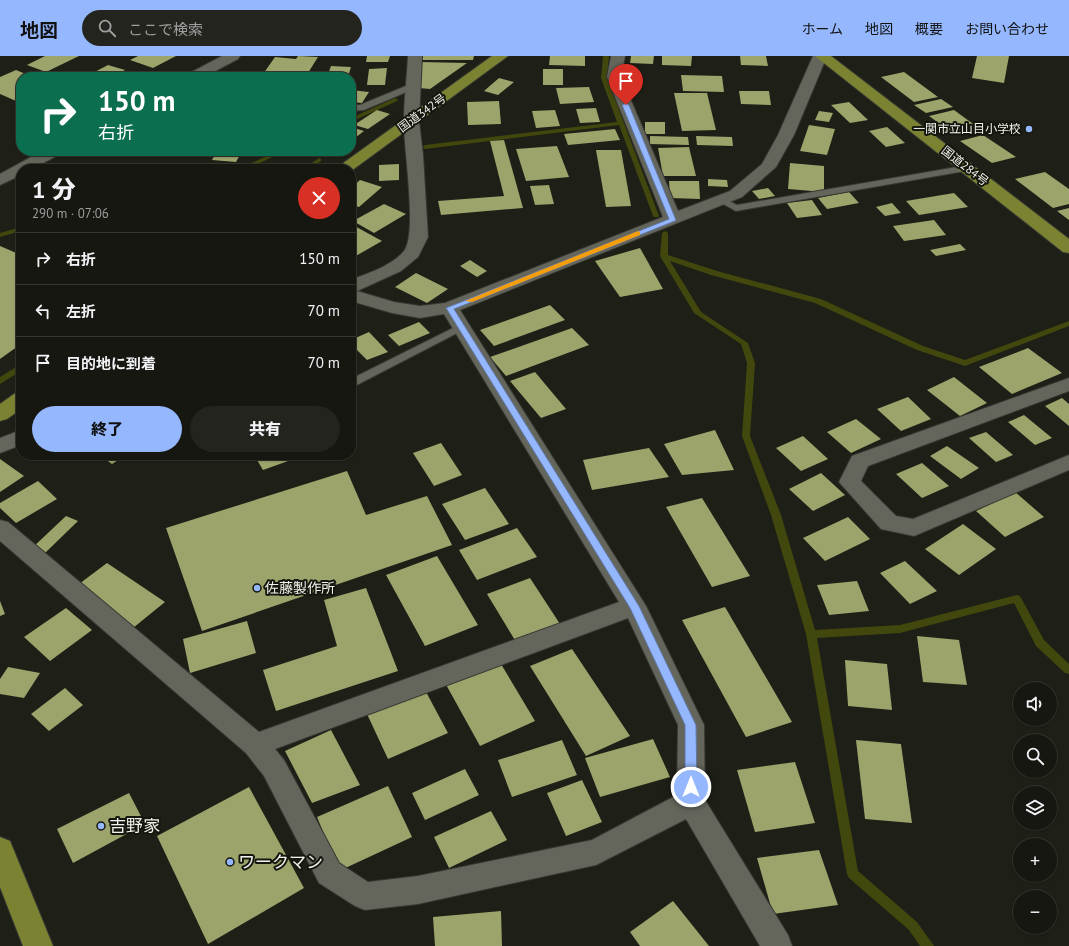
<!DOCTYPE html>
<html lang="ja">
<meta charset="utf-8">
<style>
:root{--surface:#161710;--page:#23241e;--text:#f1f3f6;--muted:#9e9f9f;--line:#353630;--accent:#94b7fd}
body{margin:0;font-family:"PT Sans","Noto Sans JP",sans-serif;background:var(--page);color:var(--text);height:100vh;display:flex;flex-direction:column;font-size:15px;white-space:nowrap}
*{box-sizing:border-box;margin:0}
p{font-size:13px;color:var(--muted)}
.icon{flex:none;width:22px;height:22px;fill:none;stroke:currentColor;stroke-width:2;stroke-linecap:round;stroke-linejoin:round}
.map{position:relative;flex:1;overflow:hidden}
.sheet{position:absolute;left:16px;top:108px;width:340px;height:296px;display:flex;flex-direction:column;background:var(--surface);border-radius:16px;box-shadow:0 1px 3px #0004,0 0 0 1px var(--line)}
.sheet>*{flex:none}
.banner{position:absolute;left:16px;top:16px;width:340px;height:84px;border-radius:16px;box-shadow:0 1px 3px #0004,0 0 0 1px var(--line);background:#0b6e4f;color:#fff;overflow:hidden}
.controls{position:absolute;left:1013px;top:626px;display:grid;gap:8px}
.controls a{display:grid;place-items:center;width:44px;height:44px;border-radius:50%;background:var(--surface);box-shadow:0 1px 3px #0004,0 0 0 1px var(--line);font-size:20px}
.pin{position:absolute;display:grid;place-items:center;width:34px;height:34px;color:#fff;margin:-41px -17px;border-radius:50% 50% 50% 0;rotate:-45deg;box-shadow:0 0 4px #0007}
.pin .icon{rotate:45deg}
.me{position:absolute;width:44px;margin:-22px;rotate:0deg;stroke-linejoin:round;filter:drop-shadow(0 0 3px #0008)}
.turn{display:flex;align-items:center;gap:14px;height:84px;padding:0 16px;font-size:18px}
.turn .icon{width:52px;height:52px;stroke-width:2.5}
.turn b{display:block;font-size:28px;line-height:34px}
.round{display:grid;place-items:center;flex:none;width:42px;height:42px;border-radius:21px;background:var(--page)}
.head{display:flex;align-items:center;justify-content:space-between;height:68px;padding:0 16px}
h1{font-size:24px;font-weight:800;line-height:30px}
.button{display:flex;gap:8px;margin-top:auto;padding:8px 16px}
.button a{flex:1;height:46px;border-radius:24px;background:var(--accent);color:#111;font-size:16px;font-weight:800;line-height:46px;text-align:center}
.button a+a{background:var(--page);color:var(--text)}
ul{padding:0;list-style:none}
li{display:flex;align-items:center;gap:12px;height:52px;padding:0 16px;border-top:1px solid var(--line)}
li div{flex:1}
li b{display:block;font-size:15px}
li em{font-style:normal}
header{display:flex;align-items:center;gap:24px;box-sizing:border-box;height:56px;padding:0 20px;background:var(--accent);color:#111}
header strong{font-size:19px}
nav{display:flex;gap:22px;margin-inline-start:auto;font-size:14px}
.search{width:280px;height:36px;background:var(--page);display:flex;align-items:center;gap:10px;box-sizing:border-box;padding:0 14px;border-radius:22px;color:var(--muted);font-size:15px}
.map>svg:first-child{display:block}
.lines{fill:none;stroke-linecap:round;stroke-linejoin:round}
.stream{fill:#42470d;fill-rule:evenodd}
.building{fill:#9ca36b}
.service-casing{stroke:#373832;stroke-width:2}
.minor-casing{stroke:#373832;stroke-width:2}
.trunk-casing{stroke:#373832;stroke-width:2}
.service{fill:#64665c;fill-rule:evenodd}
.minor{fill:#64665c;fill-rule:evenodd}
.trunk{fill:#7b8332;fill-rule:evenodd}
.route{fill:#94b7fd;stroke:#6077a4}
.slow{fill:#f59e0b}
.poi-dot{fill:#94b7fd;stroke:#15160d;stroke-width:1.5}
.labels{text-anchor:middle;stroke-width:4;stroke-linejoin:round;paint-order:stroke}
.far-street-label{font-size:12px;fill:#f1f2ec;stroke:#15160d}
.far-poi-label{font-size:12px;fill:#f1f2ec;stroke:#15160d;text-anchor:end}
.poi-label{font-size:14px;fill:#f1f2ec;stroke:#15160d;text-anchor:start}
.near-poi-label{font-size:17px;fill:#f1f2ec;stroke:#15160d;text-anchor:start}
</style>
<header>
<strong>地図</strong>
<div class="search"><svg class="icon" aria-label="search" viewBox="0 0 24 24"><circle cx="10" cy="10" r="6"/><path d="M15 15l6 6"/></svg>ここで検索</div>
<nav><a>ホーム</a><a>地図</a><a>概要</a><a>お問い合わせ</a></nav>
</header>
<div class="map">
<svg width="1069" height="890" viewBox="0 0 1069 890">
<rect width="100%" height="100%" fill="#1e1f16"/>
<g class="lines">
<g class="stream">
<path d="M603,0h6l-2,22 52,138 -1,1h-4l-1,-1 -34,-91 -194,24 -3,-2 3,-2 192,-23 -16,-44z"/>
<path d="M395,42l3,2 -1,1 -46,21v-4z"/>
<path d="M277,95h8l-38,18h-8z"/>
<path d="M319,102l2,1v2l-11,8h-7z"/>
<path d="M21,171v4l-21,6v-4z"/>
<path d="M665,175l3,2v22l49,16 104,28 102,47 42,14 104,-39v5l-104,40 -48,-16 -102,-47 -104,-28 -41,-14 31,51 47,31 7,20 -5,73 31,79 34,115 85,-5 117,-30 3,1 24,44 25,24v10l-4,-1 -29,-27 -22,-43 -114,30 -83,5 41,233 59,51 17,24h-14l-11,-16 -60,-52 -2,-4 -41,-240 -35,-119 -29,-79 5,-73 -6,-19 -47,-31 -34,-57 2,-23z"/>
<path d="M21,308v7l-21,13v-7z"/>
</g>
</g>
<g class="building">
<path d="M45,0h34l-33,16 -19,-7z"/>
<path d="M138,0h38l-23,12 -23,-8z"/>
<path d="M298,0l20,1 -10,16 -12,-1 -3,5h-32l14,-20 21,2z"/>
<path d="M367,0h23l-2,6h-22z"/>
<path d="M423,0h51l-1,4h-51z"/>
<path d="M550,0h35v10l-36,-1z"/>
<path d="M631,0h23l-1,8 -23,-1z"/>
<path d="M662,0h30l-1,10 -29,-1z"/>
<path d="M740,0h26l2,10 -27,-1z"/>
<path d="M977,0h32l-5,27 -32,-5z"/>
<path d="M422,6l45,1 -37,26 -11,-1z"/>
<path d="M108,9l17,5 -12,7h-28z"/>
<path d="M331,10l20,1 -3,10h-21z"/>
<path d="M387,12l-2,17h-18l2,-16z"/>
<rect x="543" y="13" width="20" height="16"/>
<path d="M16,14l17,7h-12v21l-5,3 -16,-7v-17z"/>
<path d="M904,16l34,25 -24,5 -33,-25z"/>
<path d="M681,19l41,1 2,16 -41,-1z"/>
<path d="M499,22l15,4 -16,13 -14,-4z"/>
<path d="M589,31l5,15 -34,2 -4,-16z"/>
<path d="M351,34l18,2 -7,11 -11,-1z"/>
<path d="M739,35h30l2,14 -30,-1z"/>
<path d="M674,37h33l9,37 -34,1z"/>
<path d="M941,43l12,8 -27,6 -12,-8z"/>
<path d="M499,45l2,23 -33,1 -1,-23z"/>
<path d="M849,46l19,18 -18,3 -19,-18z"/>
<path d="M596,52l4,14 -20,1 -4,-14z"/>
<path d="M377,54l13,4 -22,15 -14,-4z"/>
<path d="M555,54l5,16 -24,2 -4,-17z"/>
<path d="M954,54l22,16 -25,6 -22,-16z"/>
<path d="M819,55l14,2 -4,9 -14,-2z"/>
<rect x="645" y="66" width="20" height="12"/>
<path d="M809,69l26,4 -8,26 -27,-4z"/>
<path d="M351,71l13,4 -13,10z"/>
<path d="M887,71l18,16 -19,4 -17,-16z"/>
<path d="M615,73l5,11 -52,5 -4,-11z"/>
<path d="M983,79l33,22 -24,6 -32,-22z"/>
<path d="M650,80l38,1 1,8 -39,-1z"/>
<path d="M696,80l36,1 1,9 -36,-1z"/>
<path d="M504,84l19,68 -82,7 -3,-14 66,-5 -14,-55z"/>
<path d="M557,90l12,31 -43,4 -10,-32z"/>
<path d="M689,91l7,29h-33l-5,-28z"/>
<path d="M596,94h25l10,56 -25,1z"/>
<path d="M217,95h25l-6,11 -24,-2z"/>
<path d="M790,107l34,3v26l-36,-3z"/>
<path d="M399,108v16l-20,1v-16z"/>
<path d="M1045,116l24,17v15l-16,4 -38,-29z"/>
<path d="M708,123l19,1 1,7 -20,-1z"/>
<path d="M360,124l22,7 -23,20 -8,-2v-17z"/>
<path d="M669,125h30l1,18 -30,-1z"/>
<path d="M549,129l5,19 -19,1 -5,-19z"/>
<path d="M768,132l7,8 -16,3 -7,-8z"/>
<path d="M849,136l10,11 -32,6 -9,-11z"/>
<path d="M954,137l14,14 -49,8 -13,-14z"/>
<path d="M812,144l10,15 -25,3 -10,-15z"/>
<path d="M892,147l9,10 -16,3 -9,-9z"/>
<path d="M384,148l22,10 -32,19 -21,-12z"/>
<path d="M1069,152v12l-12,-9z"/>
<path d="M934,164l12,15 -42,6 -11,-15z"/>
<path d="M351,168l31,17 -28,16 -3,-2z"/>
<path d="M960,188l6,6 -30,6 -6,-6z"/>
<path d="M0,190l21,9v89l-21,15z"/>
<path d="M640,192l23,41 -43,8 -25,-36z"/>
<path d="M470,204l17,11 -10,6 -17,-11z"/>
<path d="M416,217l32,16 -21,14 -32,-16z"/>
<path d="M550,249l15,15 -71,26 -14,-16z"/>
<path d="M419,266l11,11 -31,13 -11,-11z"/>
<path d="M572,272l17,17 -83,31 -16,-19z"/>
<path d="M369,276l19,20 -21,8 -16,-16v-4z"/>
<path d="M1028,292l34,25 -50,21 -33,-27z"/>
<path d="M535,316l31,37 -25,9 -31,-37z"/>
<path d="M954,321l33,26 -27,13 -33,-26z"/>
<path d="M908,341l23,22 -30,12 -24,-22z"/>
<path d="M1062,342l7,6v22l-24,-20z"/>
<path d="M1024,359l28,23 -17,7 -27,-23z"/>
<path d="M856,363l25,20 -30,14 -24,-21z"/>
<path d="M715,374l19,40 -52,5 -18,-31z"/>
<path d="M986,376l27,23 -17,7 -27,-24z"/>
<path d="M803,380l25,23 -27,12 -25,-23z"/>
<path d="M441,387l21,32 -28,11 -21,-33z"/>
<path d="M947,390l32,22 -18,11 -31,-23z"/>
<path d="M649,392l20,29 -77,13 -9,-30z"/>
<path d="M99,399h27l-14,9z"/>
<path d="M254,399h51l-42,15z"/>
<path d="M0,403l24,17 -24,16z"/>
<path d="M922,407l27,23 -27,12 -26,-24z"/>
<path d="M347,415l19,44 61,-19 25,49 -250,86 -36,-103z"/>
<path d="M821,417l24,22 -32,16 -24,-22z"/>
<path d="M38,425l19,18 -41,24 -16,-15v-5z"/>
<path d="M485,432l24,36 -44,16 -23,-36z"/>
<path d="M1015,436l29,25 -39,20 -29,-26z"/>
<path d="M702,442l48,78 -38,11 -46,-80z"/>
<path d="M66,460l12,5 -34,33 -13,-5z"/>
<path d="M848,461l22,22 -45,22 -22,-23z"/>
<path d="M963,468l33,25 -37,26 -34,-26z"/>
<path d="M517,472l20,29 -60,23 -18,-30z"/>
<path d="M437,500l41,69 -53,21 -39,-71z"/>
<path d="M905,505l32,30 -27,13 -30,-31z"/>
<path d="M107,507l58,39 -32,26 -58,-41z"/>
<path d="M530,522l30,46 -44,18 -29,-48z"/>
<path d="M857,525l12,30 -40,4 -12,-30z"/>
<path d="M366,532l32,83 -122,40 -13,-41 74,-24 -13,-46z"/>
<path d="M0,545l5,13 -5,2z"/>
<path d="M725,551l67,115 -46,15 -64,-117z"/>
<path d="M66,552l26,22 -42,31 -26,-24z"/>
<path d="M247,565l9,32 -66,20 -7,-34z"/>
<path d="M917,580l42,4 8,45 -44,-3z"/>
<path d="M572,593l58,87 -44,20 -56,-90z"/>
<path d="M498,603l37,62 -55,25 -36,-65z"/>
<path d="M845,604l42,4 5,46 -44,-4z"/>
<path d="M8,611l32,6 -16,25 -24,-4v-15z"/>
<path d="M65,632l18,17 -34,26 -18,-17z"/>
<path d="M425,634l23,43 -60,26 -21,-45z"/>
<path d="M331,674l29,55 -48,18 -27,-52z"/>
<path d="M653,683l17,38 -70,20 -15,-39z"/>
<path d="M562,684l15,35 -65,22 -14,-37z"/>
<path d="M856,684l45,4 11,79 -47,-4z"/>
<path d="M795,706l20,61 -60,9 -18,-62z"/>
<path d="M465,713l14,26 -54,25 -13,-27z"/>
<path d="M582,724l20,42 -36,14 -19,-43z"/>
<path d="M388,730l24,51 -73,34 -22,-54z"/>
<path d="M249,731l55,101 -96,56 -51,-108z"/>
<path d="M129,737l16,31 -72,39 -16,-34z"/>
<path d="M491,755l16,29 -58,28 -15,-31z"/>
<path d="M819,794l19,55 -65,9 -16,-56z"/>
<path d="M673,845l36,45h-69l-10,-14z"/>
<path d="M501,855l1,35h-67l-2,-29z"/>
</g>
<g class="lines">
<g class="service-casing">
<g id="service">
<path d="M413,27l4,3 -1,2 -52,22 -13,1v-6h9z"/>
<path d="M968,109l3,1v4l-235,41 -20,-11 5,-3 16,8z"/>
<path d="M461,268l6,3 -2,2 -114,59v-9z"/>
</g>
</g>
<g class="minor-casing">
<g id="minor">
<path d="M222,0h18l-2,3 -34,18h-18l2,-3z"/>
<path d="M408,0h14l-3,65 4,34 5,82 -10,20 -17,14 -44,20 37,11 26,4 25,-3 218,-86 -56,-140 4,-21h14l-4,21 57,134 52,-20 32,-27 16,-29 35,-79h14l-33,79 -18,32 -34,30 -282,113 186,296 58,119 1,75 83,135 4,11h-32l-74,-127 -90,46 -178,39 -53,6 -10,-4 -36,-23 -55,-107 -18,-23 -246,-212v-21l8,2 251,210 360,-130 -175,-288 -24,4 -28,-5 -41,-12v-21c17,-7 41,-14 53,-29 14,-18 -1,-105 0,-131 0,-21 3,-43 4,-64zM628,562l50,107 -1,70 -85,45 -174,36 -50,6 -29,-19 -55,-103 -9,-11z"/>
<path d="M42,95h20l-2,3 -28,15h-11v6l-21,10v-11z"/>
<path d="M1069,322v13l-201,75 -7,15 35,35 17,3 156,-64v15l-155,66 -33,-7 -42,-47 13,-26z"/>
<path d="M21,374v15l-21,8v-15z"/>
</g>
</g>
<g class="trunk-casing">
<g id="trunk">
<path d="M492,0h16l-157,115v-2h-16z"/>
<path d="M815,0h16l238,183v14l-6,-1z"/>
<path d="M21,336v17l-14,10 -7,2v-17l14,-10z"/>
<path d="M0,781l10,4 43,105h-30l-23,-59z"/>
</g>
</g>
<use href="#service" class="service"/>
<use href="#minor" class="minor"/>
<use href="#trunk" class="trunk"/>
</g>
<path class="route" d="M626,47l3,2 47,115 -1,1 -221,88 185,297 57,119 1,62 -2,3 -4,2 -4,-2 -2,-3v-62l-55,-117 -184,-300 223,-89 -47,-114z"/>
<path class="slow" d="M638,175l2,1v3l-168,67 -7,-1z"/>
<g class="poi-dot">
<circle cx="1029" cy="73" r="4"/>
<circle cx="257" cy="532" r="4"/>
<circle cx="101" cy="770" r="4"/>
<circle cx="230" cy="806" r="4"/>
</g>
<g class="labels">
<g class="far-street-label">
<text transform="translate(422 57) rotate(-36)" y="4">国道342号</text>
<text transform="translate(965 110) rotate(38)" y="4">国道284号</text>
</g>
<g class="far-poi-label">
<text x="1021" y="77">一関市立山目小学校</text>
</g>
<g class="poi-label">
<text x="265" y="537">佐藤製作所</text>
</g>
<g class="near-poi-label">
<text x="109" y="776">吉野家</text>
<text x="238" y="812">ワークマン</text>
</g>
</g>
</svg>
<div class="controls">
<a><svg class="icon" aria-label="sound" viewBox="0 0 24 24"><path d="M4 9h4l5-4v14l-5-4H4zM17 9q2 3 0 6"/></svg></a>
<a><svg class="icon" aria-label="search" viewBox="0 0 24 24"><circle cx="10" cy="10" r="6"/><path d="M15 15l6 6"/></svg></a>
<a><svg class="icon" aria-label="layers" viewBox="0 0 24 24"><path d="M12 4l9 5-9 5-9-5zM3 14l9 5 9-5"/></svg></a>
<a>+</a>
<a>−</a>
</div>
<div class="pin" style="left:626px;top:49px;background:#d93025"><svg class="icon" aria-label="arrive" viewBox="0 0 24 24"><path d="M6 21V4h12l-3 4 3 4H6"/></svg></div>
<svg class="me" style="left:691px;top:731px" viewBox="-20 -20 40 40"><circle r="17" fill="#94b7fd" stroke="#fff" stroke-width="3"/><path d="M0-11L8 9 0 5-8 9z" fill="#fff"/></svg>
<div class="banner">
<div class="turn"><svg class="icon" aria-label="right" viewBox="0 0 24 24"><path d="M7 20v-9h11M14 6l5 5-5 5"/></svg><div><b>150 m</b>右折</div></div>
</div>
<section class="sheet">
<div class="head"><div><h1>1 分</h1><p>290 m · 07:06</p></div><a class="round" style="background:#d93025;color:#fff"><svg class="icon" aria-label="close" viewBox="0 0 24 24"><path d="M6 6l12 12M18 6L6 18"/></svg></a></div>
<ul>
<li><svg class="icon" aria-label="right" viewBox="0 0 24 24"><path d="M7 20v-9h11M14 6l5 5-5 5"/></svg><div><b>右折</b></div><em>150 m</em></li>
<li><svg class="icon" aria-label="left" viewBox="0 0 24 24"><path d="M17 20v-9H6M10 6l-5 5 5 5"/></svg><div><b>左折</b></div><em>70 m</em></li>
<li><svg class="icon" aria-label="arrive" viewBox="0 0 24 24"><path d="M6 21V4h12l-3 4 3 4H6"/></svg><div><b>目的地に到着</b></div><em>70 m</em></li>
</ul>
<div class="button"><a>終了</a><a>共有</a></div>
</section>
</div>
